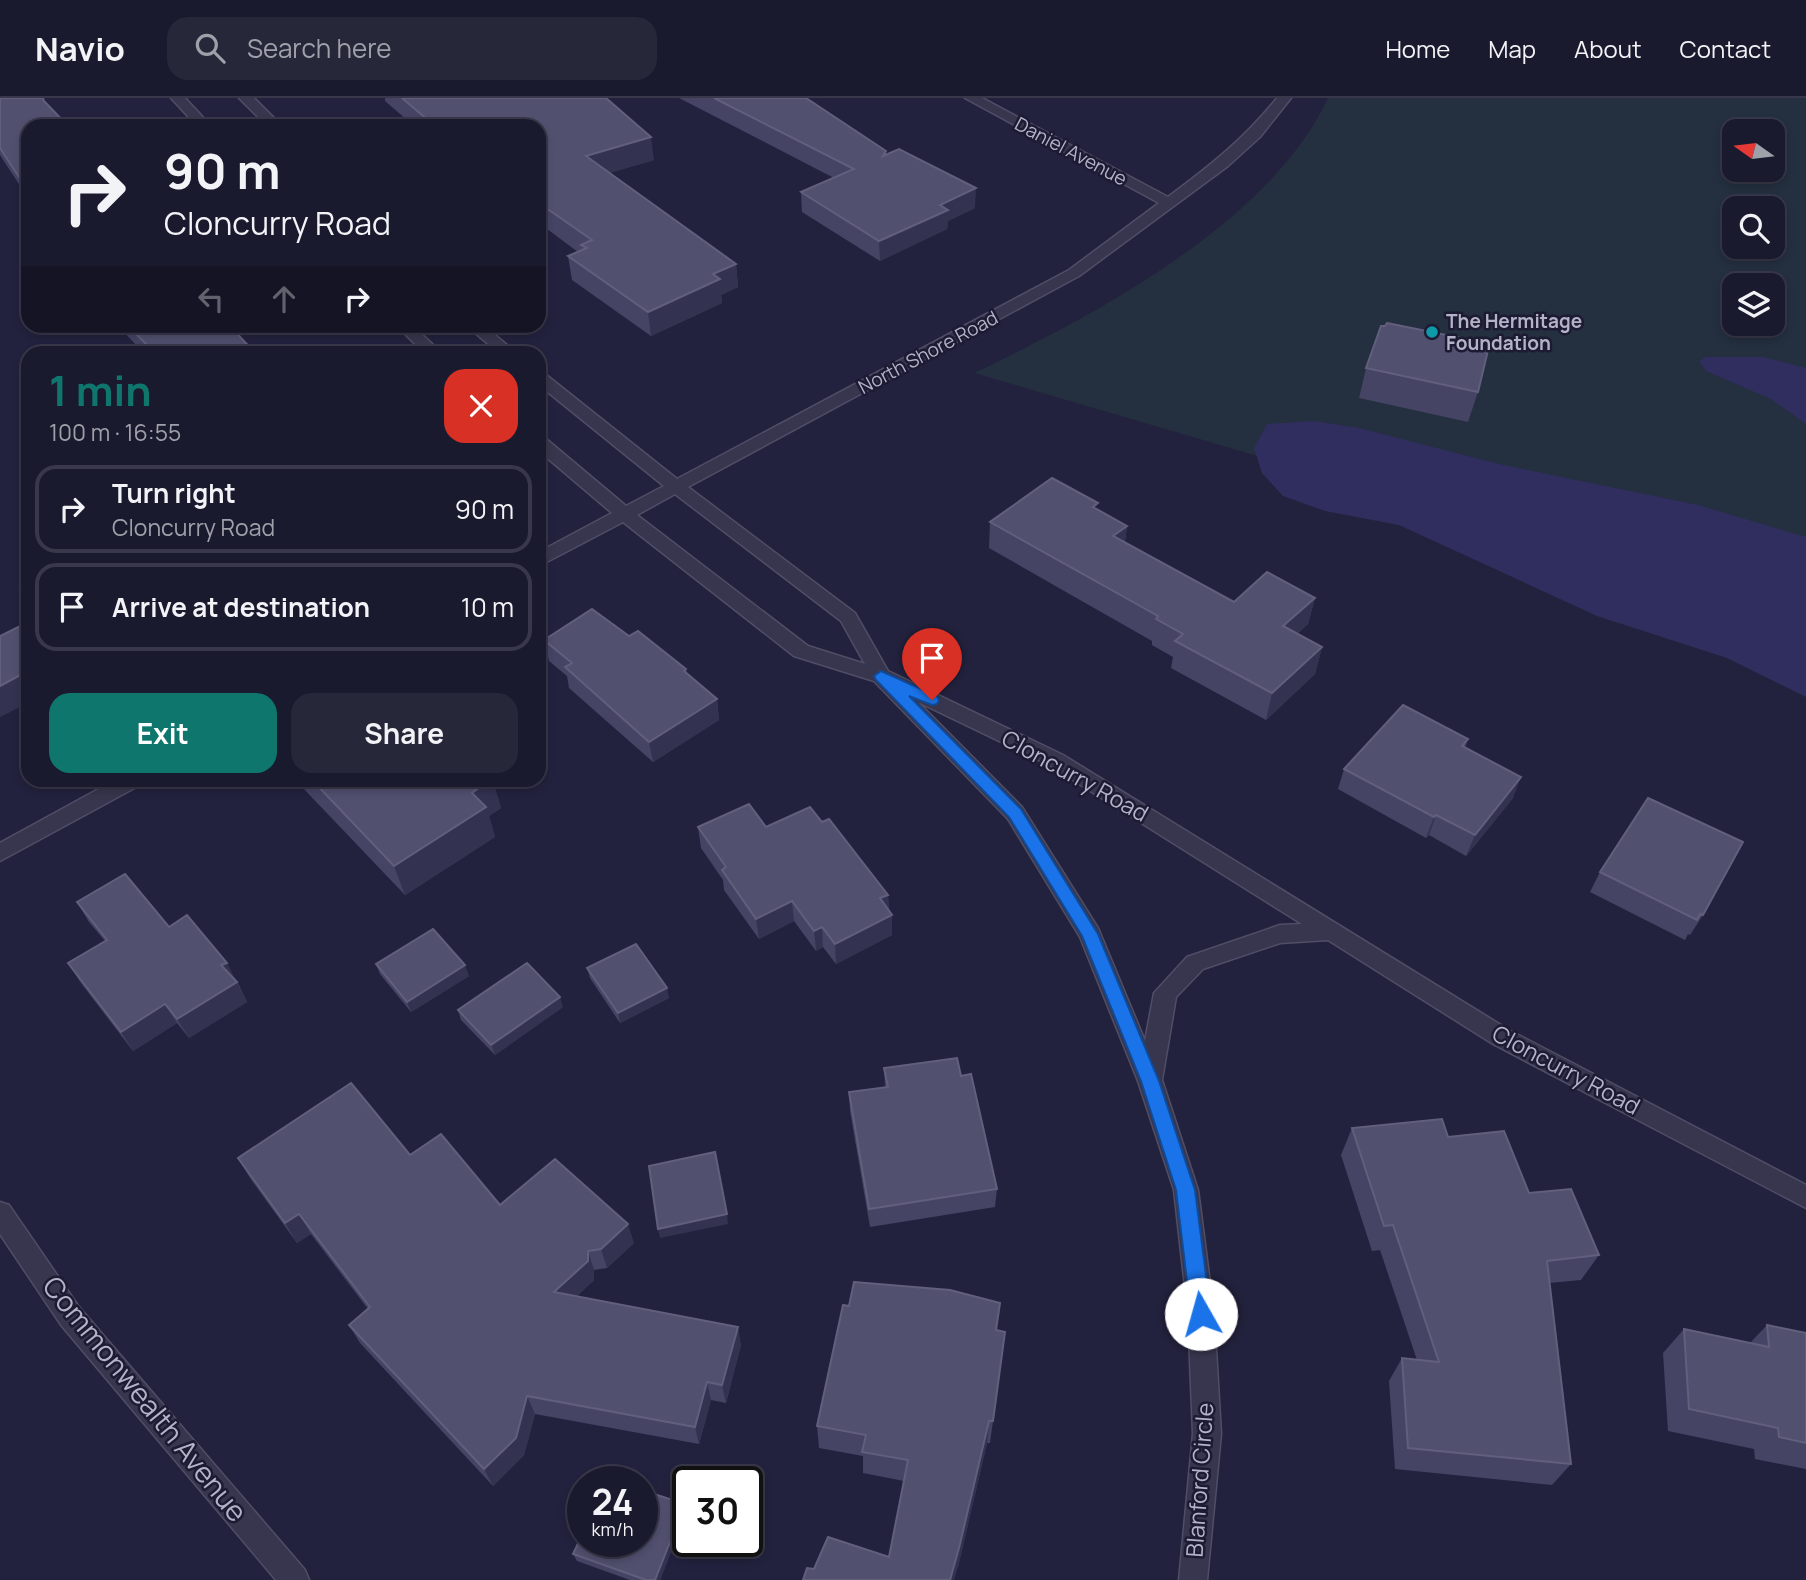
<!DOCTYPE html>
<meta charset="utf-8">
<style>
:root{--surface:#1a1a2e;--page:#27273a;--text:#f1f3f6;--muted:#9fa1aa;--line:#38384a;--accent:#0f766e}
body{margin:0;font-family:Manrope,sans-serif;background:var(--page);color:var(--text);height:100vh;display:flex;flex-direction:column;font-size:26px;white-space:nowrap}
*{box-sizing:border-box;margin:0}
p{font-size:23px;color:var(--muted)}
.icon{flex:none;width:38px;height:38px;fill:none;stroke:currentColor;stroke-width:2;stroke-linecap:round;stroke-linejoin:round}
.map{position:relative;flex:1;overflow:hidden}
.panel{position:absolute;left:21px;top:248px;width:525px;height:441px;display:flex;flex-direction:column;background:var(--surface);border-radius:21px;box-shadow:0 4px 10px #0003,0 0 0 2px var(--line)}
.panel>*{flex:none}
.guide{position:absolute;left:21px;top:21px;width:525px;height:214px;border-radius:21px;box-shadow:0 4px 10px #0003,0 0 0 2px var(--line);background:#1a1a2e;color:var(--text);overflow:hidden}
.needle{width:46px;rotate:284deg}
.buttons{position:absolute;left:1722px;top:21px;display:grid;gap:14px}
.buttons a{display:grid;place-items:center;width:63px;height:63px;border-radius:14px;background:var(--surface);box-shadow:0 4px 10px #0003,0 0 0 2px var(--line);font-size:35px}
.speed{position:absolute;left:567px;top:1368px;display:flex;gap:14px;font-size:35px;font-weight:700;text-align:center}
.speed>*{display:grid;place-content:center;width:91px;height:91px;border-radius:50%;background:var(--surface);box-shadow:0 4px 10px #0003,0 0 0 2px var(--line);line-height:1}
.speed small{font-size:18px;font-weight:400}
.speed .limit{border:4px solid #111;border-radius:10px;background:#fff;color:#111}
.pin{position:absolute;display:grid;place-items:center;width:60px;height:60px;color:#fff;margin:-72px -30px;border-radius:50% 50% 50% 0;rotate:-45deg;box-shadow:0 0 7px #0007}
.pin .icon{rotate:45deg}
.me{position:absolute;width:77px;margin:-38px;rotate:353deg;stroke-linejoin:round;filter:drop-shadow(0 0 5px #0008)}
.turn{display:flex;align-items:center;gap:24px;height:147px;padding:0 28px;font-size:32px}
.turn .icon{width:91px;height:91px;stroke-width:2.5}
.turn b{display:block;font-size:49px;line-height:60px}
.lanes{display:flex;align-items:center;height:66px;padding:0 28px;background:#0003;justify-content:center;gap:35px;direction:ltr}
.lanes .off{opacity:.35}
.round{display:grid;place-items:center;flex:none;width:74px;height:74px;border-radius:21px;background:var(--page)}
.headline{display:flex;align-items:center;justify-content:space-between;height:119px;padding:0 28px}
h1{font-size:42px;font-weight:700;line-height:52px;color:var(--accent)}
.cta{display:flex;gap:14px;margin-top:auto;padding:14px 28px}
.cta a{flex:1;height:80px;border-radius:21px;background:var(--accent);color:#fff;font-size:28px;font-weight:700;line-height:80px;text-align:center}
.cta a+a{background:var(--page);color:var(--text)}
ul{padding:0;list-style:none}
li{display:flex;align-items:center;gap:21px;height:88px;margin:0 14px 10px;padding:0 14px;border:4px solid var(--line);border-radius:21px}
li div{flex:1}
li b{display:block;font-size:26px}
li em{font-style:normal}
header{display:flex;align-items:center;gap:42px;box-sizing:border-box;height:98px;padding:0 35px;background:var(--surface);border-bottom:2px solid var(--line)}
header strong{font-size:33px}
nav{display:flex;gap:38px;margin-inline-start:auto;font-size:24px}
.search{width:490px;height:63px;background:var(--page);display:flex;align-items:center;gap:18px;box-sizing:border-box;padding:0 24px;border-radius:21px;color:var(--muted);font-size:26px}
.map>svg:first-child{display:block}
.green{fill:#242f3f;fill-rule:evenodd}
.water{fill:#302e5e}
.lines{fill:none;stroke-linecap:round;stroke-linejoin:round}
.minor-casing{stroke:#4f4e66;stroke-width:3}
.minor{fill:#37364e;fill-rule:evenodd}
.wall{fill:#454465}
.shaded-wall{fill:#333251}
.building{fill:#51506f;stroke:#615f7d;stroke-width:2}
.route{fill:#1a73e8;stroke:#114b97;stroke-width:2}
.culture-dot{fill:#0f9aa8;stroke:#1c1b33;stroke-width:2.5}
.labels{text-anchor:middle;stroke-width:5;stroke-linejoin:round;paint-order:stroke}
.far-street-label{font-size:19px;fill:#b4b2c9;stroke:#1c1b33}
.far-poi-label{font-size:19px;font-weight:bold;fill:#b4b2c9;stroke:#1c1b33;text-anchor:start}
.street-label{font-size:23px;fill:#b4b2c9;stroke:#1c1b33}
.near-street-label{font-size:28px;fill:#b4b2c9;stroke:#1c1b33}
</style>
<header>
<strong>Navio</strong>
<div class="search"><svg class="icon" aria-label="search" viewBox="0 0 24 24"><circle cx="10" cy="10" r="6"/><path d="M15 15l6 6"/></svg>Search here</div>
<nav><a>Home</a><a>Map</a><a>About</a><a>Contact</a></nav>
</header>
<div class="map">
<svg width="1806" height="1482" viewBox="0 0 1806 1482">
<rect width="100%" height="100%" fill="#23223e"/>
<path class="green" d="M1328,0h478v481l-309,-53 -523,-153c119,-57 296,-150 354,-275zM1734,33h39v39h-39zM1734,110h39v39h-39zM1734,187h39v39h-39z"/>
<g class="water">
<path d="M1706,259h57l43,11v56l-35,-25 -65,-28 -7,-10z"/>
<path d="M1315,323l44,7 140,36 199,41 108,32v160l-79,-39 -130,-42 -198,-91 -74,-14 -42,-15 -21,-23 -8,-25 13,-24z"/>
</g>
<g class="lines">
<g class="minor-casing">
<g id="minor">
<path d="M171,0h14l26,28h-14z"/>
<path d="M239,0h15l28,28h-15z"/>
<path d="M965,0h17l186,99c42,-31 76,-58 109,-99h14l-31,39 -32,29 -149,110 -391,211 167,126 33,58 175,84 446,275 297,155v23l-313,-164 -165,-104 -48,3 -77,26 -27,28 -14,83 36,110 16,124 7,120 -14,146h-28l14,-146 -5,-120 -14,-124 -36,-109 -58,-144 -72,-118 -134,-138 -80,-25 -171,-134 -84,44v-14l73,-39 -73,-62v-14l6,1 81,68 38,-20 -125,-101v-13l6,2 132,105 392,-209 90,-67zM675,396l166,127 24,43 -57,-18 -171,-131zM918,604l131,63 253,159 -22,1 -93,32 -33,36 -9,48 -47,-113 -76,-121z"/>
<path d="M397,228h16l30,28h-18z"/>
<path d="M467,228h17l34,28h-18z"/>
<path d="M115,682h28l-3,5 -140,76v-18z"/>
<path d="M0,1104l9,3 70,102 226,263 4,10h-33l-215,-255 -61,-91z"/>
</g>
</g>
<use href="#minor" class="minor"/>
</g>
<g class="wall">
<path d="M0,0l44,3 -16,25v72l-28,-43z"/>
<path d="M385,0h221l48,62 -45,13 127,91 2,23 -17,8 1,8 -71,33 -79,-56 -4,-24 10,-4 -39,-29v-97h-125l-29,-25z"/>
<path d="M679,0h127l80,53v4l89,53 -27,13 -1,8 -67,32 -78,-49 -1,-20 33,-14z"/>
<path d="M118,228h112l-90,23z"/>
<path d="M1460,242l18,52 -10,30 -109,-24 7,-30z"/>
<path d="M1097,411l30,17 -2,16 109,60 81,-4 -7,26 -11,10 25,13 -7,27 -49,46 -95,-52 2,-11 -21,-12v-4l-163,-93 1,-26z"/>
<path d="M28,487v20l-8,-15z"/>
<path d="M629,538l57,33 1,4 30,26 2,21 -66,42 -84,-74 -2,-12 -18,-15 -5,-21z"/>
<path d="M1468,641l-3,9 48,50 -47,58 -37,-21 -3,3 -88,-49 6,-20z"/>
<path d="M299,682h196l-2,2 8,26 -12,8 6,21 -90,58 -103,-108z"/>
<path d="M822,724l66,73 1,15 3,5v20l-56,29 -13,-17 -7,4 -22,-30 -35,18 -35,-49 -1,-10 -22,-32 -3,-21h68z"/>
<path d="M1600,774l103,43 -13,20 -2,-1 -3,6 -95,-48z"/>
<path d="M77,804l92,25 69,56 9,19 -58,36 -12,-15 -44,28 -52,-68 -13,-20 37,-22 -16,-19z"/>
<path d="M376,866l93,12 -58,36 -31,-38z"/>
<path d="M587,870l82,30 -49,25 -30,-45z"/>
<path d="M563,909l-68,48 -34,-35 -3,-10z"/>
<path d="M884,970l113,121 -2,18 -125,20 -20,-116 -1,-19 36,-5z"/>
<path d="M1352,1030l96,9 81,56 70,62 -18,25 -32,3 22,181 -19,21 -157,-16 -6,-88 13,-23 15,2 -37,-110 -8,1 -31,-96z"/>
<path d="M410,1057l90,50 134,38 -27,25 -13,2v10l-18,17 165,48 -15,58 -15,-3 -12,44 -164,-30 -11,41 -31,31 -133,-143 -11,-18 19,-16 -57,-75 -14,9 -47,-65 -12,-20z"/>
<path d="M1767,1227l39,8v136l-51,-10 -1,-10 -86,-18 -5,-78 21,-24 66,14z"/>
<path d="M997,1232l8,2 -15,111h-3l-29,124 -144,2 75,-12 15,-76 -41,-8v-17l-44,-8 -2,-22z"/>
<path d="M685,1406l2,7 -27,69h-30l-53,-19 -4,-7z"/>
</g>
<g class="shaded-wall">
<path d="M651,39l3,23 -65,19 -3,-23z"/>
<path d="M976,90l-1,20 -27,13 -1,8 -67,32 -1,-20 61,-36z"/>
<path d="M736,166l2,23 -17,8 1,8 -71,33 -3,-24 65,-38z"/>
<path d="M1127,428l-4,27 -10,-17z"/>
<path d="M1315,500l-7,26 -31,28 6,-26z"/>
<path d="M1322,549l-7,27 -49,46 6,-27z"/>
<path d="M28,573v32l-28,14v-31z"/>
<path d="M717,601l2,21 -66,42 -4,-20z"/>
<path d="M1521,679l-8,21 -47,58 9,-21z"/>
<path d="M478,682h17l-2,2 8,26 -12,8 6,21 -90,58 -11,-29 78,-73z"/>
<path d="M1436,717l-7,20 -3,3 8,-21z"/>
<path d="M888,797l1,20 -9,-17z"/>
<path d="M792,803l2,20 -35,18 -3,-20z"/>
<path d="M892,817v20l-56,29 -1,-20z"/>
<path d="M822,829l1,20 -7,4 -2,-20z"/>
<path d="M227,865l20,39 -58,36 -12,-19 44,-54z"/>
<path d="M465,867l4,11 -58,36 -4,-10z"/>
<path d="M667,890l2,10 -49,25 -2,-10z"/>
<path d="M560,899l3,10 -68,48 -4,-10z"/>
<path d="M165,906l12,19 -44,28 -12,-19z"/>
<path d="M299,1116l12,20 -14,9 -12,-20z"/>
<path d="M727,1116l1,10 -68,14 -2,-9z"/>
<path d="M628,1126l6,19 -27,25 -6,-19z"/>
<path d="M588,1153l6,19v10l-33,31 -7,-19z"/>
<path d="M738,1229l3,18 -15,58 -4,-18z"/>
<path d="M707,1284l4,18 -12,44 -4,-17z"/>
<path d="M527,1298l8,18 -11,41 -31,31 -9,-17z"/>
<path d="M989,1323l-2,22 -29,124 -4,13h-4z"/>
<path d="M685,1406l2,7 -27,69h-5z"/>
</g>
<g class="building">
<path d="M0,0h43l1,3 24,25h-40v65l-28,-43z"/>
<path d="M402,0h204l45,39 -65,19 150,108 -23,10 7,5 -72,33 -80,-56 19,-8 -6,-3 11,-5 -53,-37v-77h-104z"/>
<path d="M714,0h92l80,53 -3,5 16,-7 77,39 -36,17 8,5 -69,31 -78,-49 53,-23z"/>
<path d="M1387,225l74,15 -1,2 29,6 -11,46 -112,-24 15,-42h4z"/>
<path d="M128,228h102l26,28h-128l20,-8z"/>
<path d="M1052,380l46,25 -5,4 34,19 -14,10 121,66 33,-30 48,26 -32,28 39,21 -50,46 -97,-52 8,-7 -27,-15 2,-3 -168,-94z"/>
<path d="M28,487v13l-8,-8z"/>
<path d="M592,511l37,27 9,-5 48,38 -2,2 33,28 -68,43 -84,-75 7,-4 -28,-23z"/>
<path d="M28,524v49l-28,15v-50z"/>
<path d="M1403,607l65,34 -6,7 59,31 -46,58 -39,-20 -2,2 -90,-48z"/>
<path d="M312,682h177l-17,13 14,14 -92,59z"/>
<path d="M1648,700l95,44 -40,73 -3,-1 -3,6 -97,-48z"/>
<path d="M749,706l17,23 44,-20 12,15 7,-3 59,76 -8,3 12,17 -57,29 -13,-17 -8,4 -22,-30 -36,18 -34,-49 4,-3 -28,-40z"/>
<path d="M125,776l44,53 18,-12 40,48 -6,2 16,17 -60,37 -12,-15 -44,28 -53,-69 39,-23 -30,-38z"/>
<path d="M433,831l32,36 -58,37 -31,-38z"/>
<path d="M636,846l31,44 -49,25 -31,-45z"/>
<path d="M527,865l33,34 -69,48 -33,-35z"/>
<path d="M957,960l4,18 10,-2 26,115 -128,20 -20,-117 39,-5 -4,-19z"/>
<path d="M351,985l59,72 31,-21 59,71 55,-46 73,65 -27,25 -13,2v10l-34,31 184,35 -16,58 -15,-3 -12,45 -168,-31 -11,42 -32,31 -135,-144 21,-18 -71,-93 -14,9 -47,-65z"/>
<path d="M1442,1021l6,18 56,-6 25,62 42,-4 28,66 -52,6 24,203 -163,-16 -6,-90 37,4 -46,-137 -9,1 -32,-98z"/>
<path d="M715,1054l12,62 -69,15 -9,-63z"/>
<path d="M854,1184l96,8 50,13 -4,27 9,2 -12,89h-4l-30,127 -9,32h-147l4,-12 7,1 14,-32 61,20 19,-97 -46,-8 4,-17 -49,-9 26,-121 6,1z"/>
<path d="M1767,1227l39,8v110l-27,-6 -1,-9 -89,-19 -5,-80 85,18z"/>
<path d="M607,1381l10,3h-12z"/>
<path d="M642,1392l43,14 -30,76h-9l-73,-26 10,-21v9h59z"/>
</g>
<path class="route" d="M881,573l56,25 2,4 -2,4 -5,1 -23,-9 112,113 77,125 61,147 36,109 16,124 -3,6 -7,3 -7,-3 -3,-6 -15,-124 -35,-109 -59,-145 -73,-119 -133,-137 -2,-4z"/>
<circle class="culture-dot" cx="1432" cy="234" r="7"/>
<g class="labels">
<g class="far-street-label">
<text transform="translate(1071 53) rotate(28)" y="7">Daniel Avenue</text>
<text transform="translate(928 254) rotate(-28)" y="7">North Shore Road</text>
</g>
<g class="far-poi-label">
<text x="1446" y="230">The Hermitage<tspan x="1446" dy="22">Foundation</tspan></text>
</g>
<g class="street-label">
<text transform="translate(1075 678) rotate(29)" y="8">Cloncurry Road</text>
<text transform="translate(1566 972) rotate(28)" y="8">Cloncurry Road</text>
<text transform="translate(1200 1382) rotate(-86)" y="8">Blanford Circle</text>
</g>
<g class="near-street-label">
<text transform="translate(145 1301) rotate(51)" y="10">Commonwealth Avenue</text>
</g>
</g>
</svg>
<div class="buttons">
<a><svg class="needle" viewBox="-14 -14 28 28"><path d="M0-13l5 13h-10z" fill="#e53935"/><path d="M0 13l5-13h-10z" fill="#9fa1aa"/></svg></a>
<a><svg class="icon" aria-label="search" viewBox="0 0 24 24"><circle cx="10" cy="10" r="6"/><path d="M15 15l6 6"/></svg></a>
<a><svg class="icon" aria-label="layers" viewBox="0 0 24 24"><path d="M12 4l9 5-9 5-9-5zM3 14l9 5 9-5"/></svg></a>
</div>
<div class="speed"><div>24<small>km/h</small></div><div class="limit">30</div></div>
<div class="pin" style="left:932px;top:602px;background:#d93025"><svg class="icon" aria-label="arrive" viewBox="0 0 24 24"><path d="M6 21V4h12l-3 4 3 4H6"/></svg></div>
<svg class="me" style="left:1201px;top:1216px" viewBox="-20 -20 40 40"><circle r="19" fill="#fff"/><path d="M0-13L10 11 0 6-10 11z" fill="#1a73e8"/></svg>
<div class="guide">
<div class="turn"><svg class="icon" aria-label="right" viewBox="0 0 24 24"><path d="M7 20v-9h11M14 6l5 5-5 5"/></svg><div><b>90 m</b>Cloncurry Road</div></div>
<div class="lanes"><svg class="icon off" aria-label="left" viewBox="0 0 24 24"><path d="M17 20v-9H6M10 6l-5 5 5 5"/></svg><svg class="icon off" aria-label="ahead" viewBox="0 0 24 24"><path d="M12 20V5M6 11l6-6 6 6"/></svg><svg class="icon" aria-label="right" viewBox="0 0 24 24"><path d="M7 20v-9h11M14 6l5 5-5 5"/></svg></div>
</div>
<section class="panel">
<div class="headline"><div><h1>1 min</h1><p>100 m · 16:55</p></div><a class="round" style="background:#d93025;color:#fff"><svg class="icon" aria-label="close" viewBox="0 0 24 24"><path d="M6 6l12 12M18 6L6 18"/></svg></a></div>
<ul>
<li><svg class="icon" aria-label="right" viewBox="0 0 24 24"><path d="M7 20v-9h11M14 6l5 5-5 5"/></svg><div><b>Turn right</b><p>Cloncurry Road</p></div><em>90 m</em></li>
<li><svg class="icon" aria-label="arrive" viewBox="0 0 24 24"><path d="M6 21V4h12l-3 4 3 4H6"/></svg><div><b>Arrive at destination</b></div><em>10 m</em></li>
</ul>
<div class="cta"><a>Exit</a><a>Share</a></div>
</section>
</div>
